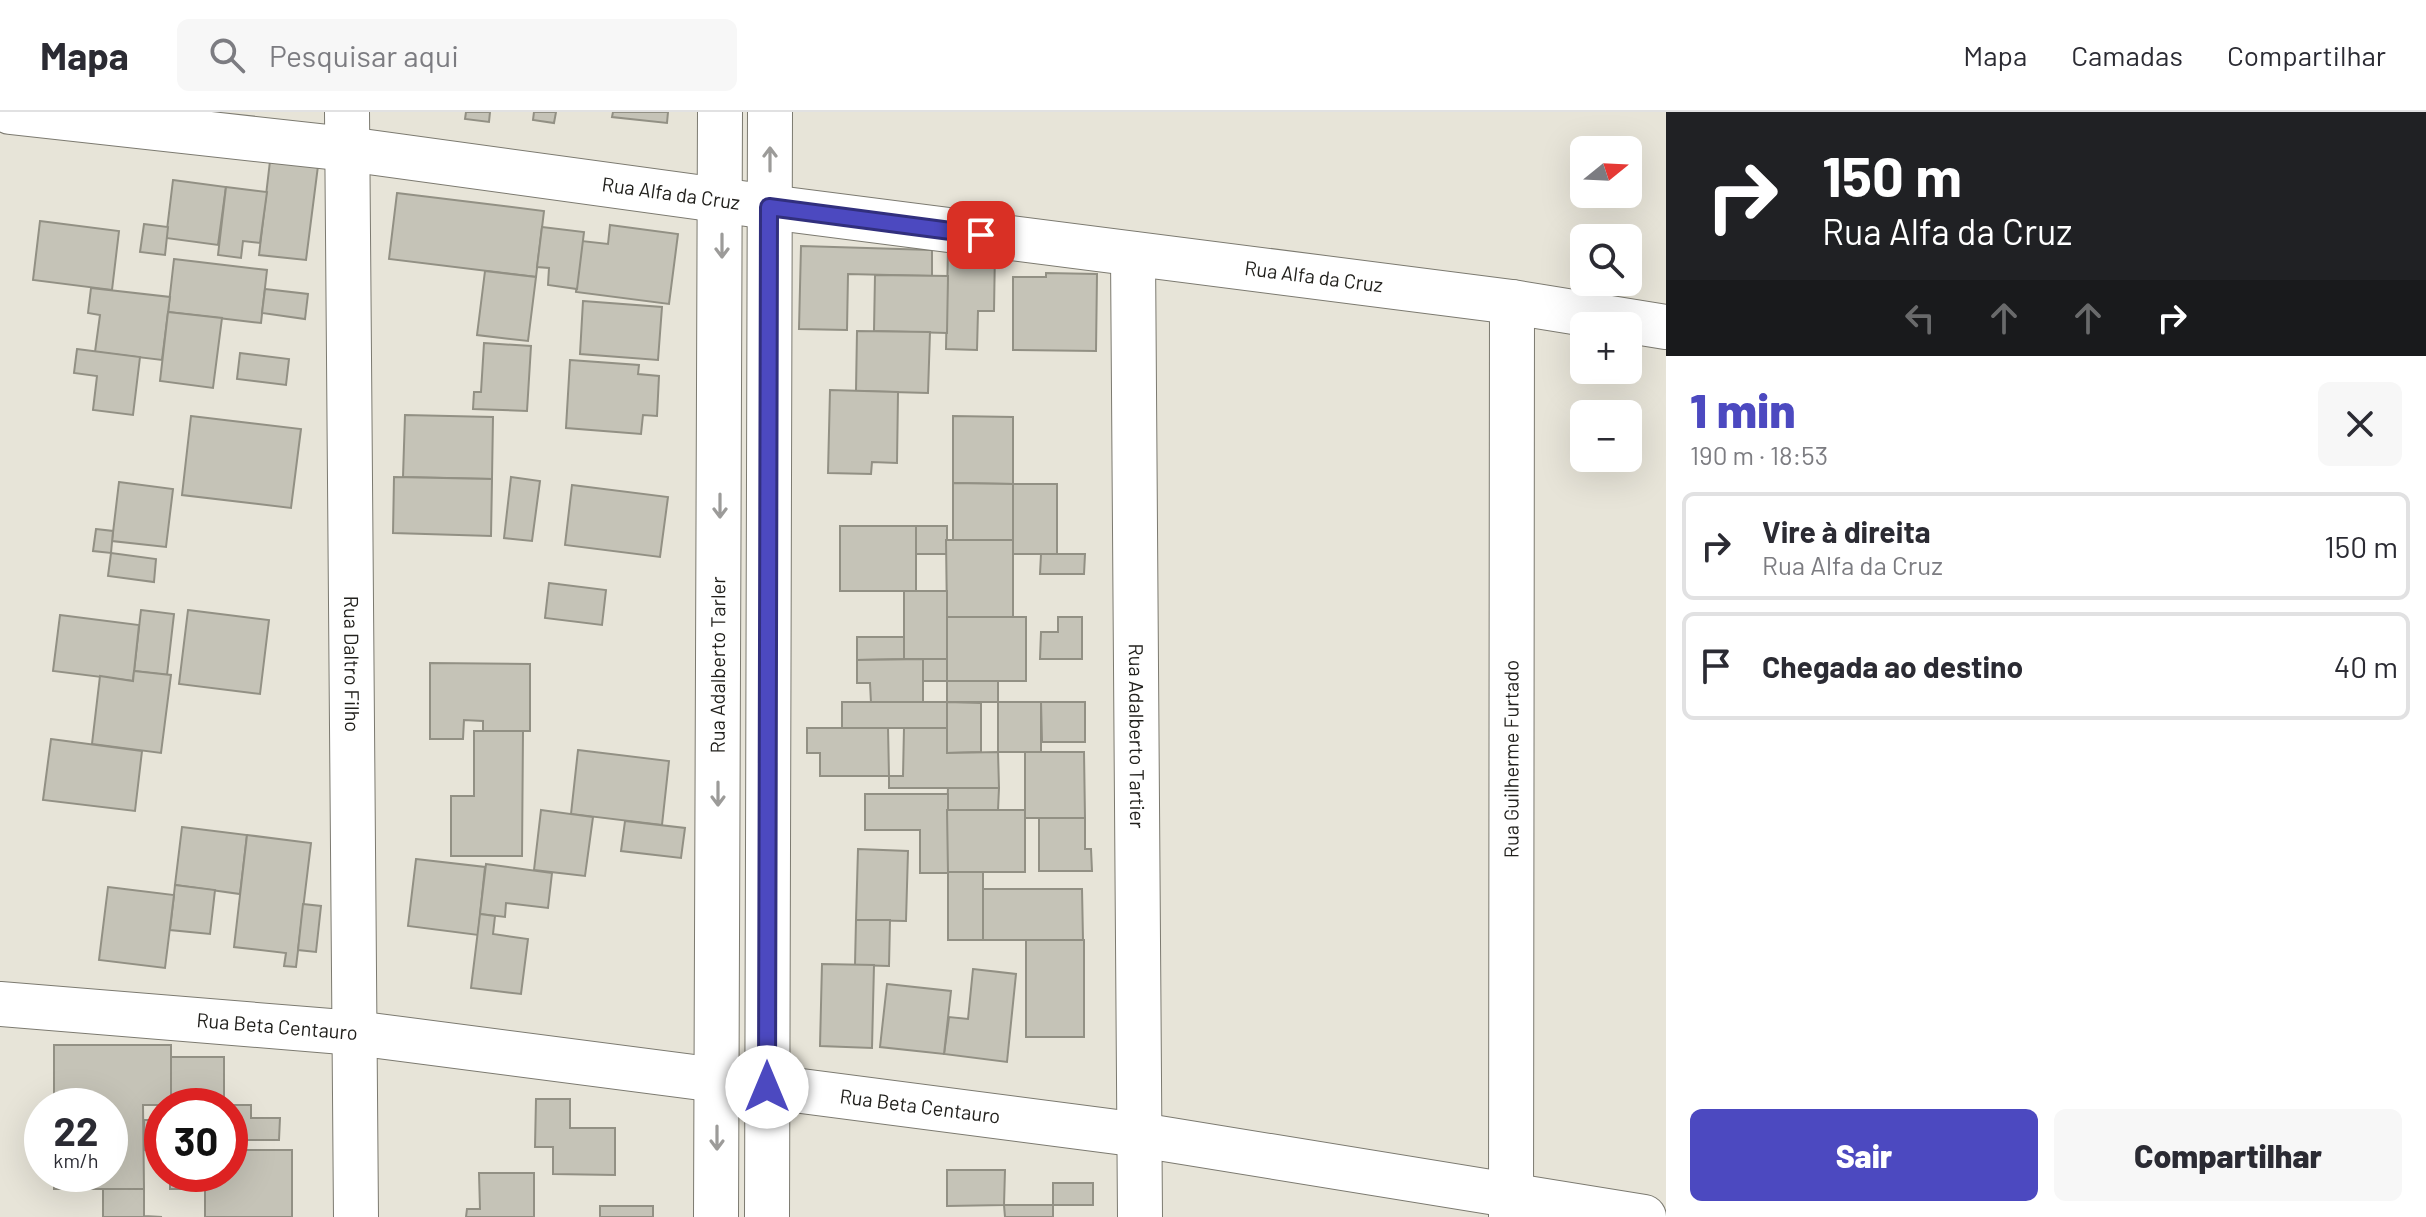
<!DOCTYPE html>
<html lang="pt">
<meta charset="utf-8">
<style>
:root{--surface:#fff;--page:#f7f7f7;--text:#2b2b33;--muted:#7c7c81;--line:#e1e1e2;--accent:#4c49c0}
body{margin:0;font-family:Barlow,sans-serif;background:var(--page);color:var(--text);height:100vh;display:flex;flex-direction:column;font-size:30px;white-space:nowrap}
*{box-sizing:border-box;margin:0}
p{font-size:26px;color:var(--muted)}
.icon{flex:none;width:44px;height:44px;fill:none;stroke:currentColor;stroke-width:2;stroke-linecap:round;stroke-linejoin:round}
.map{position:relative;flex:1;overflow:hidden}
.panel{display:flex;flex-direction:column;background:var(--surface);width:760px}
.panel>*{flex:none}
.guide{background:#202124;color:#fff;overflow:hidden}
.needle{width:52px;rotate:72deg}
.tools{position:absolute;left:1570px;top:24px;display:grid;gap:16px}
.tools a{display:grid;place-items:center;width:72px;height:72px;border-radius:12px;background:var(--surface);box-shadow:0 8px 32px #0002;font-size:40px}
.speed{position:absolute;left:24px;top:976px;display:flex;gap:16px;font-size:40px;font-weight:700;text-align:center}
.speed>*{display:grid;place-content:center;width:104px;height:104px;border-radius:50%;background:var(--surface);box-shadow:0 8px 32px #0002;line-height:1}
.speed small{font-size:20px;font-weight:400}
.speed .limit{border:12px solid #d22;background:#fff;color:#111}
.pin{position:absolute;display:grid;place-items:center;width:68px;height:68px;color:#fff;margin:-34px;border-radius:16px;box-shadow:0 4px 12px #0006}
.me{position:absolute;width:88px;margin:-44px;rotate:0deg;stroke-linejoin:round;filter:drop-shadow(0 0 6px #0008)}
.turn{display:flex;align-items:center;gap:28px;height:168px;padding:0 24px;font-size:36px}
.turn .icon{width:104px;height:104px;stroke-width:2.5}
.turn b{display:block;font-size:56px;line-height:68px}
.lanes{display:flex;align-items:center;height:76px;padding:0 24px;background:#0003;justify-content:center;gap:40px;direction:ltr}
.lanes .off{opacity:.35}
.round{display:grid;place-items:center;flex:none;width:84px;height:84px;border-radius:12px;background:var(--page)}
.headline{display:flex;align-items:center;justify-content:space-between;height:136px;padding:0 24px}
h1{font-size:48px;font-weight:800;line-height:60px;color:var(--accent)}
.button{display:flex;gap:16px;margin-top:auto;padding:16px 24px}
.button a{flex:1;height:92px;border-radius:12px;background:var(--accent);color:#fff;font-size:32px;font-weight:800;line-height:92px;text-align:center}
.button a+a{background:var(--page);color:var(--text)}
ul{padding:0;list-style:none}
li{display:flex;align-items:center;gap:24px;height:108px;margin:0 16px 12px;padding:0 8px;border:4px solid var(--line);border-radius:12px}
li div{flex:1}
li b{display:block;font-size:30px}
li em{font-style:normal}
header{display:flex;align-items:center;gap:48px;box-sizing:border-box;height:112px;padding:0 40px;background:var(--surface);border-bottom:2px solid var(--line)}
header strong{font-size:38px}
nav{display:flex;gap:44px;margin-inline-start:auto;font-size:28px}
.search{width:560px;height:72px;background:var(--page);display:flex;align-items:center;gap:20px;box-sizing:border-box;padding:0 28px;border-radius:12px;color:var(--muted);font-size:30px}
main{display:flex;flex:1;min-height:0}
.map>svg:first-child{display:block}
.building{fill:#c5c3b7;stroke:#929084;stroke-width:2}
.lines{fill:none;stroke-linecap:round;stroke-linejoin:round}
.minor-casing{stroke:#7c7a70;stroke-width:46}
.minor{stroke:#fff;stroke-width:44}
.oneway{stroke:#9c9b99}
.route-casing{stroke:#312f7d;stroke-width:20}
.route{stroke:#4c49c0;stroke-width:14}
.labels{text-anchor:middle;stroke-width:8;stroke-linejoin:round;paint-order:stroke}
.street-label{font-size:20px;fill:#22211d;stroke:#e7e4d8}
</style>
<header>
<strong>Mapa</strong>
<div class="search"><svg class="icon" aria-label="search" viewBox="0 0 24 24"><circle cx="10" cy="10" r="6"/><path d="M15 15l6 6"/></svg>Pesquisar aqui</div>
<nav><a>Mapa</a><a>Camadas</a><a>Compartilhar</a></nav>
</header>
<main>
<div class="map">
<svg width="1666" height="1105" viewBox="0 0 1666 1105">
<rect width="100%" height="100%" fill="#e7e4d8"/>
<g class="building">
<path d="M466,0h24l-1,10 -24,-3z"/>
<path d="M534,0h22l-2,11 -21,-3z"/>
<path d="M613,0h55l-1,11 -55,-6z"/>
<path d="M270,49l48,5 -12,94 -47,-5z"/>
<path d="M173,68l53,7 -8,58 -52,-7z"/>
<path d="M226,75l41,5 -7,51 -17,-2 -2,17 -23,-3z"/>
<path d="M397,81l147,18 -8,66 -147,-18z"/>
<path d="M40,109l79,10 -7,59 -79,-10z"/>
<path d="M144,112l24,3 -3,28 -25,-3z"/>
<path d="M610,113l68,9 -9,70 -93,-12 6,-51 26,3z"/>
<path d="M542,115l42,5 -7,57 -29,-4 1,-17 -12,-1z"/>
<path d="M801,134l131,4v26l-84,-2 -1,56 -48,-1z"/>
<path d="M948,136l47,1 -1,62h-16l-1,39 -31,-1z"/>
<path d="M174,147l93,11 -6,53 -93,-11z"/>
<path d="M485,159l51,6 -8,64 -51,-6z"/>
<path d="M1046,161l51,1 -1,77 -83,-1v-73h33z"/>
<path d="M875,163l73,1 -1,57 -73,-2z"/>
<path d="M91,176l79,9 -8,63 -67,-8 5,-37 -12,-2z"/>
<path d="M265,177l43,5 -3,25 -43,-6z"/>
<path d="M583,189l79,6 -4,53 -78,-6z"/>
<path d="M168,200l54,6 -9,70 -53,-7z"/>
<path d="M857,219l73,1 -2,61 -72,-2z"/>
<path d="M484,231l47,3 -4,65 -54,-2 1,-17h7z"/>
<path d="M77,237l63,8 -7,58 -40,-5 4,-34 -23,-3z"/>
<path d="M240,241l49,6 -3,26 -49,-6z"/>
<path d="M570,248l69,5 -1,9 21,2 -2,40 -14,-1 -2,19 -75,-6z"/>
<path d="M830,278l68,2 -1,71 -25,-1 -1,12 -43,-1z"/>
<path d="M405,303l88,2 -1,62 -89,-2z"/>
<path d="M191,304l110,13 -10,79 -109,-13z"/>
<path d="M953,304l60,1v67l-60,-1z"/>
<path d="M394,365l98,2 -1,57 -98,-3z"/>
<path d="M511,365l29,4 -8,60 -28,-3z"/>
<path d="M119,370l54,7 -7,58 -54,-6z"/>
<path d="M953,371l60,1v56h-60z"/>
<rect x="1013" y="372" width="44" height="70"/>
<path d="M572,373l96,12 -8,60 -95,-12z"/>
<rect x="840" y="414" width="76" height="65"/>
<rect x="916" y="414" width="31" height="28"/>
<path d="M96,417l17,2 -2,22 -18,-2z"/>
<path d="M946,428h67v77h-66z"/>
<path d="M111,441l45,6 -2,23 -46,-6z"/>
<path d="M1041,442h44l-1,20h-44z"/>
<path d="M549,471l57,7 -4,35 -57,-7z"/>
<rect x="904" y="479" width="43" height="68"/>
<path d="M141,498l33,4 -7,61 -33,-4z"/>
<path d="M188,498l81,10 -9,74 -81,-10z"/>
<path d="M60,503l79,10 -6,56 -80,-10z"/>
<rect x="947" y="505" width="79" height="64"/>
<path d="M1058,505h24v42h-42l1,-27h17z"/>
<path d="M857,525h47v22l-47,1z"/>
<rect x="923" y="547" width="24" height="22"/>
<path d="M923,547v43l-52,1 -1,-20h-13v-23z"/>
<path d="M430,551l100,1v67h-47v-10l-19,-1 -1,19h-33z"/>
<path d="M134,559l37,4 -10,78 -69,-9 8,-68 33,5z"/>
<rect x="947" y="569" width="51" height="21"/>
<rect x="842" y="590" width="105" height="26"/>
<path d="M947,590l34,1v49l-34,1z"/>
<rect x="998" y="590" width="43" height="50"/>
<path d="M1041,590h44v40h-43z"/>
<path d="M807,616h81l1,48h-69v-23h-13z"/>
<path d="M904,616h43v25l51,-1 1,36h-110v-12h14z"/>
<path d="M474,619h49l-1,125h-71v-60h23z"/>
<path d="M51,627l91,12 -7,60 -92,-11z"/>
<path d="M578,638l91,11 -7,64 -91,-11z"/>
<path d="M1025,640h59l1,66h-60z"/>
<path d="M948,676h51l-1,22h-51z"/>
<path d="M865,682h83v79h-28v-43h-55z"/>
<path d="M541,698l52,7 -8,59 -51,-6z"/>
<path d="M947,698h78v62h-77z"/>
<path d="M1039,706h46v31h6l1,22h-53z"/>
<path d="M625,709l60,7 -4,30 -60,-7z"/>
<path d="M182,715l65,8 -7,59 -65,-9z"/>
<path d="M247,723l64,8 -15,124 -12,-1 2,-13 -52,-6z"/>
<path d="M858,737l50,2 -2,70 -50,-1z"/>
<path d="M416,747l69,8 -7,68 -70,-9z"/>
<path d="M486,752l66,9 -4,35 -42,-5 -1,14 -25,-3z"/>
<rect x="948" y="760" width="35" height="68"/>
<path d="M175,773l40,5 -5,44 -40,-4z"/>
<path d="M108,775l66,8 -9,73 -66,-8z"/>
<path d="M983,777h99l1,51h-100z"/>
<path d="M303,792l18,2 -5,46 -18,-2z"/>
<path d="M480,802l15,2 -2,18 35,5 -7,55 -50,-6z"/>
<path d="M856,808h34l-1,46 -34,-1z"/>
<rect x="1026" y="828" width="58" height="97"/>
<path d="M822,852l52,1 -2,83 -52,-2z"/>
<path d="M973,857l43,5 -9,88 -63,-8 5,-37 19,2z"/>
<path d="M887,872l64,7 -7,63 -64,-7z"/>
<path d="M54,933h117v60h-28l1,84h-90v-15h56v-68h-56z"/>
<rect x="171" y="945" width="53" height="49"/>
<path d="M536,987h34v29h45v47l-62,-1v-27h-18z"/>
<path d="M231,993h20v13h29l-1,22h-48z"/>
<path d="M144,1008h18v31l-18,-1z"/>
<path d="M230,1038h62v67h-87v-43h25z"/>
<path d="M947,1058h58l-1,35 -57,1z"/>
<path d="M479,1061h55v44h-68l1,-8h13z"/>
<rect x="170" y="1062" width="21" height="15"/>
<rect x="1053" y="1071" width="40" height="22"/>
<path d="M103,1077h41v27l18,1h-59z"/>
<path d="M1004,1093h49v12h-48z"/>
<rect x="600" y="1094" width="53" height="11"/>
</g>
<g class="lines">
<g class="minor-casing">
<g id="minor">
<path id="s1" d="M10,0l337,37 422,58 743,95 154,25"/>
<path id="s2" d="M347,0l9,1105"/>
<path id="s3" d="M1133,142l7,963"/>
<path id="s4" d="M0,892l355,29 785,102 504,82"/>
<path id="s5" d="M716,1105l4,-1105"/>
<path d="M767,1105l3,-1105"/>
<path id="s6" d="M1511,1105l1,-915"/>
</g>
</g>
<use href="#minor" class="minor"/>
</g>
<defs><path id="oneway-shaft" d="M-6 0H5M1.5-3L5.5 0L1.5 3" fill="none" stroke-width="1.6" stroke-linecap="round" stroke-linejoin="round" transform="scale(2)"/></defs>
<g class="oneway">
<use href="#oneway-shaft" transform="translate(770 47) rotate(-90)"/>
<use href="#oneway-shaft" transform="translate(722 134) rotate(90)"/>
<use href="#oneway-shaft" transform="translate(720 394) rotate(90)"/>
<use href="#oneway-shaft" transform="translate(718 682) rotate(90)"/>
<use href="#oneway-shaft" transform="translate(717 1026) rotate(90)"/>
</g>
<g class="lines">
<g class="route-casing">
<path id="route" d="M767,975l2,-880 212,28"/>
</g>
<use href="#route" class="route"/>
</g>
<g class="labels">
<g class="street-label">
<text dy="7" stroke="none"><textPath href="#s1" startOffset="666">Rua Alfa da Cruz</textPath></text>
<text dy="7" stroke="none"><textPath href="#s1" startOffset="1314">Rua Alfa da Cruz</textPath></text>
<text dy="7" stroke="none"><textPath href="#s2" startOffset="552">Rua Daltro Filho</textPath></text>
<text dy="7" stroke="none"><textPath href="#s5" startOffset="552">Rua Adalberto Tarler</textPath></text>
<text dy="7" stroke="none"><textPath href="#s3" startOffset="482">Rua Adalberto Tartier</textPath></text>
<text dy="7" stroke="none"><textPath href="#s6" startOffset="458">Rua Guilherme Furtado</textPath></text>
<text dy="7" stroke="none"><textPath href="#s4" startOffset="278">Rua Beta Centauro</textPath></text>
<text dy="7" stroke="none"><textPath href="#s4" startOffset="926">Rua Beta Centauro</textPath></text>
</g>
</g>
</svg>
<div class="tools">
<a><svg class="needle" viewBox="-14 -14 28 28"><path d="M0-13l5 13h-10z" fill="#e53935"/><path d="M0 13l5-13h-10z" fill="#7c7c81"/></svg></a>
<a><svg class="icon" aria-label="search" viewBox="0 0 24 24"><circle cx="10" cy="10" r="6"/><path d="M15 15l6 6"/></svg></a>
<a>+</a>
<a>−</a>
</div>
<div class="speed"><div>22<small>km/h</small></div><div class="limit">30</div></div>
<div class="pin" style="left:981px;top:123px;background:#d93025"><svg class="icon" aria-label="arrive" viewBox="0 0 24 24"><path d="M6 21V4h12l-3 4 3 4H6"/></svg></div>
<svg class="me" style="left:767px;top:975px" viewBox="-20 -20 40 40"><circle r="19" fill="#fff"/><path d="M0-13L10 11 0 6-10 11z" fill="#4c49c0"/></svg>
</div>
<section class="panel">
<div class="guide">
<div class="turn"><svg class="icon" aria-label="right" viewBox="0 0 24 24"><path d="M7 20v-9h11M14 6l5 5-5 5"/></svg><div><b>150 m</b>Rua Alfa da Cruz</div></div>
<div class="lanes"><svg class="icon off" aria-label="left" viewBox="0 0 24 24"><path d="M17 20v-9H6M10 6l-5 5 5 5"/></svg><svg class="icon off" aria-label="ahead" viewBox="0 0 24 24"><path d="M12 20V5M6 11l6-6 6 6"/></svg><svg class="icon off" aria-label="ahead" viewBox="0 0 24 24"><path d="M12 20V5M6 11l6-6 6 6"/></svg><svg class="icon" aria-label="right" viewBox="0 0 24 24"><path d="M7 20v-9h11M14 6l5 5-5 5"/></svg></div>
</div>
<div class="headline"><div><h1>1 min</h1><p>190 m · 18:53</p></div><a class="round"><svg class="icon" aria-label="close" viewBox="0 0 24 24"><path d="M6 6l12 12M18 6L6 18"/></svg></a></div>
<ul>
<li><svg class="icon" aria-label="right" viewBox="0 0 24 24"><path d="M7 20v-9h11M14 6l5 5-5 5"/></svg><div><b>Vire à direita</b><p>Rua Alfa da Cruz</p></div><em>150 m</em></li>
<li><svg class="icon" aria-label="arrive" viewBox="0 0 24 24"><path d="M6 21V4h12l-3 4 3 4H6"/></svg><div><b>Chegada ao destino</b></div><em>40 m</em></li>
</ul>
<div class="button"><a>Sair</a><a>Compartilhar</a></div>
</section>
</main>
